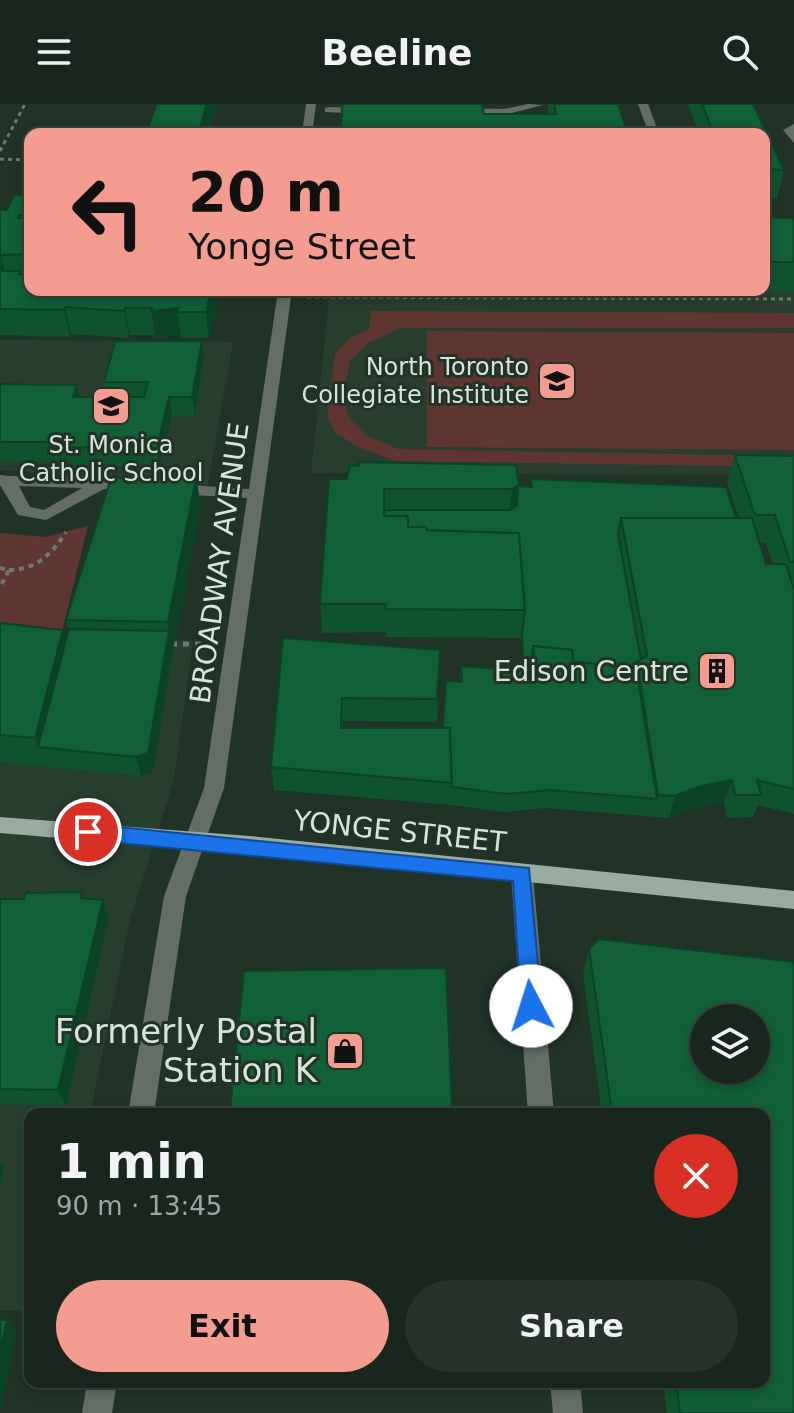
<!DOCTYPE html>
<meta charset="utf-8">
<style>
:root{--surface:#19261d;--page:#26322a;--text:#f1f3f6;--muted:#9fa5a4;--line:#37433b;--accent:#f59c91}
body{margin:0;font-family:"DejaVu Sans",sans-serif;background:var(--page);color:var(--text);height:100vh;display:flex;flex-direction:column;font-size:30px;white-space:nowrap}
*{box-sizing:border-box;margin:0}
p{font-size:26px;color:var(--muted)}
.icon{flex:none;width:44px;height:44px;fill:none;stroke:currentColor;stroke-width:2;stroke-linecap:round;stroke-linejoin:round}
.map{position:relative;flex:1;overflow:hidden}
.details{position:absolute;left:24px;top:1004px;width:746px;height:280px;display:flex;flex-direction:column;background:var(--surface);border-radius:16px;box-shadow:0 4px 12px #0003,0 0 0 2px var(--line)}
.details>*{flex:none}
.banner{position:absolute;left:24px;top:24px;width:746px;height:168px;border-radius:16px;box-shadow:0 4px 12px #0003,0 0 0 2px var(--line);background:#f59c91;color:#111;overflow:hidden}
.buttons{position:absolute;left:690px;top:900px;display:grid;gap:16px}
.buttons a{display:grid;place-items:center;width:80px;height:80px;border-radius:50%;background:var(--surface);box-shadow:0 4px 12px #0003,0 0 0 2px var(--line);font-size:40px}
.pin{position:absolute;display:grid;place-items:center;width:68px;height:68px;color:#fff;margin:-34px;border:4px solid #fff;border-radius:50%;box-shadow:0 2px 8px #0007}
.me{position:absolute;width:88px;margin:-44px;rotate:355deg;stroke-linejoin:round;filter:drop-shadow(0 0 6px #0008)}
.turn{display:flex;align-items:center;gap:28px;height:168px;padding:0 32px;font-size:36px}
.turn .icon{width:104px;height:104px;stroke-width:2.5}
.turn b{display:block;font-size:56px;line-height:68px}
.round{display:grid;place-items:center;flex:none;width:84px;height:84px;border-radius:42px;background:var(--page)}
.overview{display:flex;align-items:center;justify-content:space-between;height:136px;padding:0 32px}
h1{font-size:48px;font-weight:700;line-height:60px}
.button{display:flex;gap:16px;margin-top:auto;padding:16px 32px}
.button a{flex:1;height:92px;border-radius:48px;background:var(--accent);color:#111;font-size:32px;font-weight:700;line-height:92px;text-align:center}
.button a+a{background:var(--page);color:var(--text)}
header{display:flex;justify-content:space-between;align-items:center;height:104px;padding:0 32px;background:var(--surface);font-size:36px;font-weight:700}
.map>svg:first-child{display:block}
.built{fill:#283f30}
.green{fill:#5f3631}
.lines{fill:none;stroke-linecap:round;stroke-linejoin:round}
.path-far2{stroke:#6c7b70;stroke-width:3;stroke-dasharray:4 4;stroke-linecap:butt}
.path-far1{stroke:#6c7b70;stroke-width:4;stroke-dasharray:5 5;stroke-linecap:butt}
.path{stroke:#6c7b70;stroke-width:5;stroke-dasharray:6 6;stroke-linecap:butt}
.minor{fill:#656d67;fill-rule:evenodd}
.major{fill:#9aac9f;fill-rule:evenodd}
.wall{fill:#0f532f;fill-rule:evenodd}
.shaded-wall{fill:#0c4326}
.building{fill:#116037;stroke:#0c4326;stroke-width:2;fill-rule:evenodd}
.route{fill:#1a73e8;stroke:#114b97;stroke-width:2}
.labels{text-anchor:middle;stroke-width:6;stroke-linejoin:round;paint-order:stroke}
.far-poi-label{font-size:24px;fill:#d8e3db;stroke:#213327;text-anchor:end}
.street-label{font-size:28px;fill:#d8e3db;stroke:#213327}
.poi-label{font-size:28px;fill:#d8e3db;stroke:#213327;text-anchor:end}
.near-poi-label{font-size:34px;fill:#d8e3db;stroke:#213327;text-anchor:end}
</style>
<header><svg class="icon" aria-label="menu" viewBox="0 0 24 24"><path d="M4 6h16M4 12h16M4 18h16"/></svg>Beeline<svg class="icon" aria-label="search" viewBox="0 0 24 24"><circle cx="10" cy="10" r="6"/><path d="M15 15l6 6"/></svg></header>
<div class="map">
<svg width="794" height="1309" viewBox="0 0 794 1309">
<rect width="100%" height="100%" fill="#213327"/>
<g class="built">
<path d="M794,137v234l-483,-2 19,-183h434z"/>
<path d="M0,236l233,2 -25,143 -208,-15z"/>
<path d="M85,534l108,3 -19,138 -45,144 -39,191h-60v196h-30v-671l59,5z"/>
</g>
<g class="green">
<path d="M371,207l423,2v15h-393l-33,15 -18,18 -7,36 6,21 17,17 32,14 396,7v11l-399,-6 -37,-14 -22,-14 -9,-16 8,-63 15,-16 19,-9z"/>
<path d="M427,227l367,2v117l-367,-3z"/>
<path d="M88,422l-29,118 -59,-5v-106l45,4z"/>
</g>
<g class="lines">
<g class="path-far2">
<path d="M0,47l25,-47"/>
<path d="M0,55l30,1"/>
<path d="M307,193l487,2"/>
</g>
<g class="path-far1">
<path d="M0,464l9,2 -9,17"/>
<path d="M9,466c27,0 43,-16 57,-38"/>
</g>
<path class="path" d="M171,540h38"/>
<g class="minor">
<path d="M306,0h10l-4,30h-10z"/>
<path d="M528,0l15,1 -39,10 -45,-1 -5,-3 5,-3 45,1z"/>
<path d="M638,0h10l11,30h-10z"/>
<path d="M329,3l38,1 5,3 -5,3 -42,-2v-4z"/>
<path d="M794,20v19l-11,-13z"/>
<path d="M278,186h14l-68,498 -38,108 -32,218h-26l36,-218 40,-108 43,-290 -74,-4 -8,-5 8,-5 76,5z"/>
<path d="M0,371c28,4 125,-2 141,12l-8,5 -29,-3 -58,31 -28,-5 -18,-30zM19,382l63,2 -38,22 -14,-3z"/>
<path d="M522,761l8,3 3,6 21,240h-26l-17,-240 3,-6z"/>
<path d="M87,1278h30l-5,31h-30z"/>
<path d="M550,1278h30l3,31h-30z"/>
</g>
<path class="major" d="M0,713l250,19 544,55v18l-544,-55 -250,-21z"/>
</g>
<g class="wall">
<path d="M157,0h61l-9,30h-60l-1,-6z"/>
<path d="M548,0h70l10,30h-287l143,-20h64z"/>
<path d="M688,0h65l31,66 -7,28h-13v-64h-65z"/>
<path d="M30,91v95l188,8 -9,40h-28v-3l-25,3 -1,-3h-25l-1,3 -58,-4 -1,3 -70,-2v-125h7z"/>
<path d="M764,114h30v74l-437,-1 407,-1z"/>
<path d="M204,255l-9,56 -23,1 -12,50h-86l-1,-5h-73v-77l80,13h27l-3,-15z"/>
<path d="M735,351l59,1v358l-36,-9 -5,12 -26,1 -3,-15 -30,5 -25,10 -124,-10 -40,4 -54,-7 -177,-15 -3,-23 12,-129 157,12 -3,72 -94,-1v7h99l4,-47 14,1 1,-16 71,5 -1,-6 -8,-1 -2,-26 -135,-1v-5l-64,1 -2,-29 27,-125 184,8v-8l208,39 -12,-35zM760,439h6l7,21h-7z"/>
<path d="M196,374l5,28 -28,144 -20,122 -12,4 -141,-14v-139l63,7 3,9 3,-10 -3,-9z"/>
<path d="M82,788l2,6 19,2 6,18 -43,188 -66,-2v-205h24z"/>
<path d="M599,835l195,23v451h-127l-4,-31h101v-268h-162l-19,-140 6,-25zM704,914h52v52h-52z"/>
</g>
<g class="shaded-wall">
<path d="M207,0h11l-9,30h-9v-6z"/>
<path d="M1,151l5,21 -2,6 -4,-14z"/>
<path d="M211,186h6l1,8 -9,40 -3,-26z"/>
<path d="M65,203l6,27 -1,3 -6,-27z"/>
<path d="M125,204l5,27 -1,3 -5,-27z"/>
<path d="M178,204l-1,4 4,23 -25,3 -5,-27z"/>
<path d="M202,237l2,18 -9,56 -3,-18z"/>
<path d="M77,281l4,18 -8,-6z"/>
<path d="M169,293l3,19 -12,50 -3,-18z"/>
<path d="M196,374l5,28 -28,144 -20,122 -12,4 -5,-19 33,-126 -1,-9z"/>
<path d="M519,381l-3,28 -7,4 3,-28z"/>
<path d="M63,526l9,28 -34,89 -3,-9z"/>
<path d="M732,676l-8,23 -30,5 -25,10 6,-22 26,-10z"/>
<path d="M103,796l6,18 -43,188 -8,-16z"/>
<path d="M0,1057l4,5 -4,18z"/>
<path d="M7,1216l10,12 -17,81v-61z"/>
</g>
<g class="building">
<path d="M157,0h50l-7,24h-52z"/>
<path d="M342,0h140l2,10h72l-2,-10h64l10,30h-68l-1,-4 -73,-1v5h-145z"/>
<path d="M702,0h51l31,66 -20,-1v-35h-50z"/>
<path d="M14,91h16v20h-11l-1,3h12v36l-29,1 -1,1v-46h7z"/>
<rect x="764" y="114" width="30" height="44"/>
<path d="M0,167h20l-1,3h11v16h181l-5,22h-29l1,-4 -27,3 1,-3h-27l-1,3 -59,-4 -1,3 -64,-1z"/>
<path d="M115,237h87l-10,56h-23l-12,51 -88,-1 2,-5h-71v-58l77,1 -4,12h71l4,-15h-44z"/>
<path d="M735,351l59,1v106h-4l-15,-47h-20z"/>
<path d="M359,358l157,3 3,20 -7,4h-128v27h24v11h18l1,3 92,3 6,77 -140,-1 1,-5h-66l9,-125h18l3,-14 9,1z"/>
<path d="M111,374h85l-28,144 -102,-2z"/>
<path d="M531,375l195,8 10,31h-115l-3,16 23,126 -4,2 -1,5 -63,-5 -1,-12 -39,-4 -1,12 -9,-1 -1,-23 3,-24 -6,-77 -92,-3 -1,-3h-18v-11h-24l1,-6h125l7,-4 1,-20 14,1z"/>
<path d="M621,414h131l14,46h20l8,26v199l-37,-9 4,15h-26l-3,-15 -31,6 -26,10 -17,-1 -21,-133 10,-6z"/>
<path d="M0,519l63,7 -28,108 -35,-3z"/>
<path d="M69,525l100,2 -21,122 -12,4 -98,-10z"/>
<path d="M283,534l157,12 -3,49 -95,-1 -1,30h109l2,55 -181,-16z"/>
<path d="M533,542l39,4 1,12 63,5 21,132 -109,-9 -41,4 -55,-7 -2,-59h-5l-2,-2 3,-45 16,1 -1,-16 75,6z"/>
<path d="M82,788l-1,6 22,2 -45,190 -58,-1v-190h24l2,-6z"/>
<path d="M599,835l195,23v451h-114l-4,-31h88v-268h-127v-2h-25l-23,-163zM704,914h52v52h-52z"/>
<path d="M446,864l6,141h20v5h-272v-2l30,-1 14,-140z"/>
<path d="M0,1216h7l-7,32z"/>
</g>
<path class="route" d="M88,720l441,44 13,138 -3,7 -8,3 -7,-3 -3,-7 -8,-125 -425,-41 -7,-3 -2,-5 2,-5z"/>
<defs>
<g id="school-square" transform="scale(2)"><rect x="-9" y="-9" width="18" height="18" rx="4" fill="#f59c91" stroke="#213327"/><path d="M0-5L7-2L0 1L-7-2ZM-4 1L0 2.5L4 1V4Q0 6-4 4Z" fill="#111"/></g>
<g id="building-square" transform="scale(2)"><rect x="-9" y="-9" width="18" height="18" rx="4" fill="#f59c91" stroke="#213327"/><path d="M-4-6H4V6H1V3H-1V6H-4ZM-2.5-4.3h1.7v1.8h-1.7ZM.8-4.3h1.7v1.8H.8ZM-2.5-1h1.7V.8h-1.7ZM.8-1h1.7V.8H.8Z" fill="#111"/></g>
<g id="shop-square" transform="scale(2)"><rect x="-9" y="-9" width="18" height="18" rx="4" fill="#f59c91" stroke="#213327"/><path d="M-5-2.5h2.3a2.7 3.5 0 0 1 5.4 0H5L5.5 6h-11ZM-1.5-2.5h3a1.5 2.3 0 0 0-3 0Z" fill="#111"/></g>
</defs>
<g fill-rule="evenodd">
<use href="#school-square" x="557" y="277"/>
<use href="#school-square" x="111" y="302"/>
<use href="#building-square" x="717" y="567"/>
<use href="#shop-square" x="345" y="947"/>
</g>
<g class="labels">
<g class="far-poi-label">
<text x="529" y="271">North Toronto<tspan x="529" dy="28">Collegiate Institute</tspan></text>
<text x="111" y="349" text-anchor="middle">St. Monica<tspan x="111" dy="28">Catholic School</tspan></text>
</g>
<g class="street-label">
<text transform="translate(219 459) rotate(-82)" y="10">BROADWAY AVENUE</text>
<text transform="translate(400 727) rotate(6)" y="10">YONGE STREET</text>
</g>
<g class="poi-label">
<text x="689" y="577">Edison Centre</text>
</g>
<g class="near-poi-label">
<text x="317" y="939">Formerly Postal<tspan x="317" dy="39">Station K</tspan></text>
</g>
</g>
</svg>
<div class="buttons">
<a><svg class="icon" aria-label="layers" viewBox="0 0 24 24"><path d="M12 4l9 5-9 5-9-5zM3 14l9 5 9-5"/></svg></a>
</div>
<div class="pin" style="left:88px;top:728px;background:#d93025"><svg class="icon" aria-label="arrive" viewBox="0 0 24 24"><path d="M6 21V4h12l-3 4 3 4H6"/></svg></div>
<svg class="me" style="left:531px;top:902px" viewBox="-20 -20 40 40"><circle r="19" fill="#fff"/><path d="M0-13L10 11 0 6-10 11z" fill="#1a73e8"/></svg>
<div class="banner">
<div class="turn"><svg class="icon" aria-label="left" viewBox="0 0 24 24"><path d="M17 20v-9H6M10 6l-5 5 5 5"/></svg><div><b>20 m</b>Yonge Street</div></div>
</div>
<section class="details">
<div class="overview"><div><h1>1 min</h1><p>90 m · 13:45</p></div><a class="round" style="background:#d93025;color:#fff"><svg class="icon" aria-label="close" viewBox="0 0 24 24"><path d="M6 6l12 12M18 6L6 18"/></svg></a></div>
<div class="button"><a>Exit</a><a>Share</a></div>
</section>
</div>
